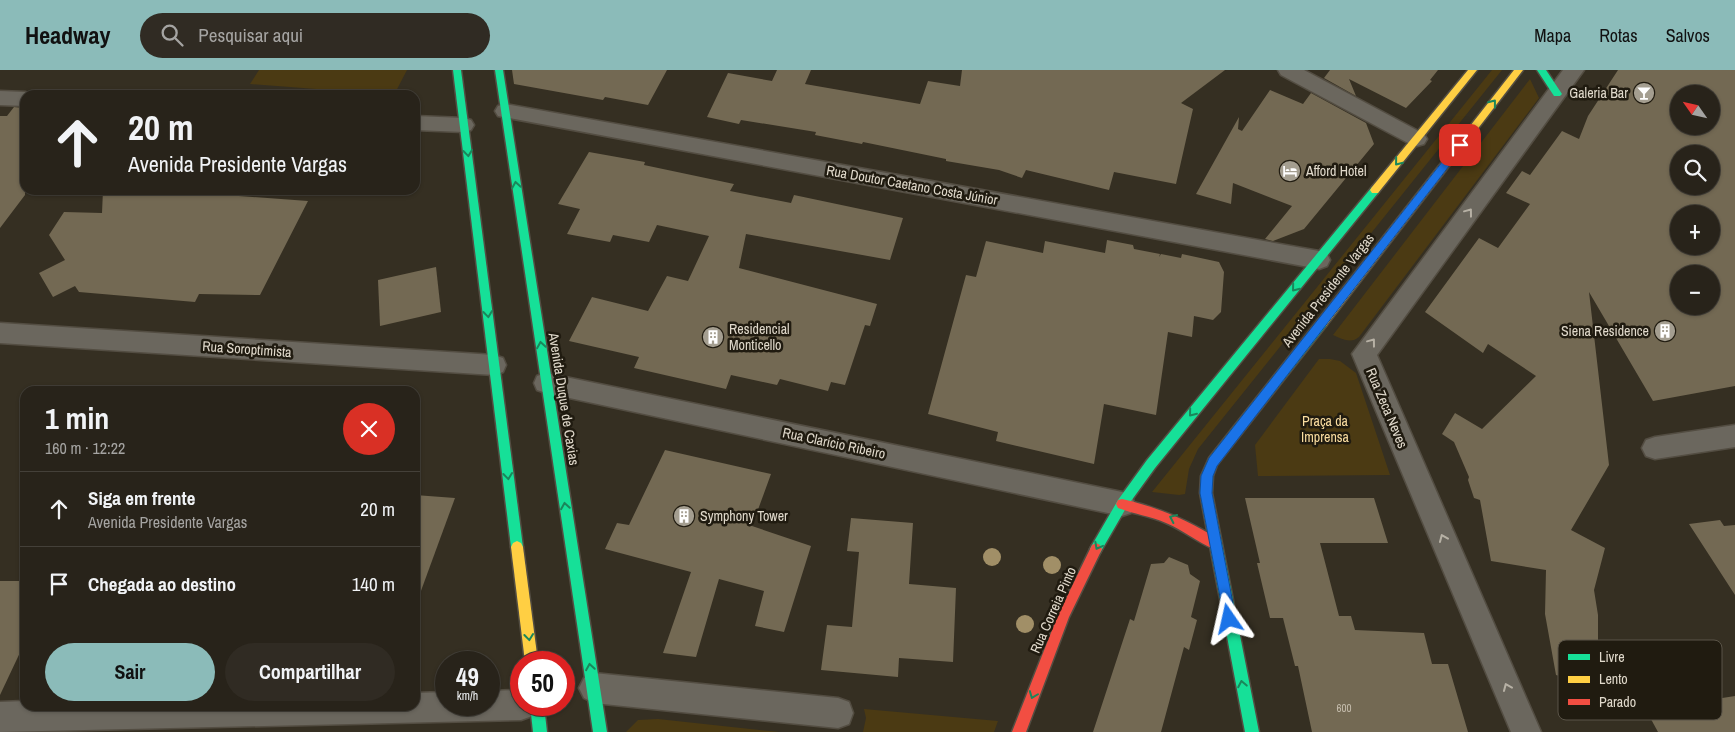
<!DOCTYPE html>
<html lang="pt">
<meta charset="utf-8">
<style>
:root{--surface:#28231a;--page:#302b23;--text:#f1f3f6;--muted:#a5a4a2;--line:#444039;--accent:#8bbbb9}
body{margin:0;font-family:"Archivo Narrow",sans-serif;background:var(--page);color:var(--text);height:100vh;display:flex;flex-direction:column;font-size:19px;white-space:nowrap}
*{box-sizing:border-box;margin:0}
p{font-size:16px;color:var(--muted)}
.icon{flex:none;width:28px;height:28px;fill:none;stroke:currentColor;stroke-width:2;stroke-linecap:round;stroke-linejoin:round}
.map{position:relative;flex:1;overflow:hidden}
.sheet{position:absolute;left:20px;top:316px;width:400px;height:325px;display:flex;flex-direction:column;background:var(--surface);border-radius:15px;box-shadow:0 1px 4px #0004,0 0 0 1px var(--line)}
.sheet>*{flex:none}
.guide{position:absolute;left:20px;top:20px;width:400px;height:105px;border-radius:15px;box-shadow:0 1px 4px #0004,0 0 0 1px var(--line);background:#28231a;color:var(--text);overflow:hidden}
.needle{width:32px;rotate:304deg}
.buttons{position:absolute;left:1670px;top:15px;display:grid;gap:10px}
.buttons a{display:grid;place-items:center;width:50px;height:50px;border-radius:50%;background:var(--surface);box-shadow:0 1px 4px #0004,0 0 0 1px var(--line);font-size:25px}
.speed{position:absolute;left:435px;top:581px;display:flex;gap:10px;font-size:25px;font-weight:700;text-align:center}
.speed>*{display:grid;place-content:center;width:65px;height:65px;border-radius:50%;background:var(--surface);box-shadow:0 1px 4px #0004,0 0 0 1px var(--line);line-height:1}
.speed small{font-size:12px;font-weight:400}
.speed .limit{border:8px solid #d22;background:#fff;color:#111}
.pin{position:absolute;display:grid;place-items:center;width:42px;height:42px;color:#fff;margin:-21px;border-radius:10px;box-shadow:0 2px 8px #0006}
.me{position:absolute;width:55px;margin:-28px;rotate:349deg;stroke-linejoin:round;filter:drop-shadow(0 0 4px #0008)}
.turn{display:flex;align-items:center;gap:18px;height:105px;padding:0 25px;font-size:22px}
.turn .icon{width:65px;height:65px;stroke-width:2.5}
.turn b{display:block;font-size:35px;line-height:42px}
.round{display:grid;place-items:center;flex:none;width:52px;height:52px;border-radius:26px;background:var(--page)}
.head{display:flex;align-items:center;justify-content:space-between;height:85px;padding:0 25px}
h1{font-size:30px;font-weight:800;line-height:38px}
.primary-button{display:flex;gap:10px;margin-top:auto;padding:10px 25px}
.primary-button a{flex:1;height:58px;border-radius:30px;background:var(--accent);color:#111;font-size:20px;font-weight:800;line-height:58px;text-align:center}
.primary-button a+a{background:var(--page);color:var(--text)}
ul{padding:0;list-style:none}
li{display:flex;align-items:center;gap:15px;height:75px;padding:0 25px;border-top:1px solid var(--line)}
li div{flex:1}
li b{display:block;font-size:19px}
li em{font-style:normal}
header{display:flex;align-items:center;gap:30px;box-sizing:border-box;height:70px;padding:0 25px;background:var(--accent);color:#111}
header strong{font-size:24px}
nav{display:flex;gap:28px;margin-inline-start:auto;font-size:18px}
.search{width:350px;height:45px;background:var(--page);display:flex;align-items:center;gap:12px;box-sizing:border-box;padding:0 18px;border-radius:28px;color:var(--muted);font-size:19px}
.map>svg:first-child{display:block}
.green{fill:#4b3a13}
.building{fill:#736953;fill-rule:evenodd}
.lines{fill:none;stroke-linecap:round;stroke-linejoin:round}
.street-casing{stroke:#534d42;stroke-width:3}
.fast-casing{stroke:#534d42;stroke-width:3}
.slow-casing{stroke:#534d42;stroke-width:3}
.jam-casing{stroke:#534d42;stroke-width:3}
.street{fill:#6b675e;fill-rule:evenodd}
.fast{fill:#16e098;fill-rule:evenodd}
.slow{fill:#ffcf43;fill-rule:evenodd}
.jam{fill:#f24e42;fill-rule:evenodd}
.tree{fill:#a18f67}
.oneway{stroke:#1a875b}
.oneway2{stroke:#b7b1a5}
.route{fill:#1a73e8;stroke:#114b97}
.labels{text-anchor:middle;stroke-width:5;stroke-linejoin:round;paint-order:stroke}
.number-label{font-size:11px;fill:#c5bdad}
.poi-label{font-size:14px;fill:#e0d9cb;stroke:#201b10;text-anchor:start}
.street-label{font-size:14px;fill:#e0d9cb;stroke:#201b10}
.park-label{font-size:14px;fill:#fadda0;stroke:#201b10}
.key{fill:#201b10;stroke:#5a5448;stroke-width:1}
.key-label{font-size:14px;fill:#e0d9cb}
</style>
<header>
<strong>Headway</strong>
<div class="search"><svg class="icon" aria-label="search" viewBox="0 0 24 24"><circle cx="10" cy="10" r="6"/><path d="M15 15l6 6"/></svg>Pesquisar aqui</div>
<nav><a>Mapa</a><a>Rotas</a><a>Salvos</a></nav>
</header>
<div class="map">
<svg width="1735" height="662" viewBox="0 0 1735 662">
<rect width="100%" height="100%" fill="#352f22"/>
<g class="green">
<path d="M259,0h148l-13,25 -144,-11z"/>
<path d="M1492,0h10l-304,379 -9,20 -4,25 -6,1 -27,-3z"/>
<path d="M1530,9l9,19 -180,239c-8,7 -17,2 -26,-2z"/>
<path d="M1319,289h11l10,2 16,12 34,102 -132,1 -3,-31z"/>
<path d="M864,639l134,12 -4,11h-131l3,-14z"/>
<path d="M658,649l121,13h-153l12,-12z"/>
</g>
<g class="building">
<path d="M512,0h155l-19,35 -43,-8 -2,3 -89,-16z"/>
<path d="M777,0h34l-6,14 115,20 8,-23 32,5 2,-16h263l-44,33 12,6 -17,75 -62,-12 -5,18 -83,-20 -4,8 -23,-8 -53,-9v-2l-83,-17 -1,2 -47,-9 1,-3 -75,-12 -2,4 -32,-7 21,-44 44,8z"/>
<path d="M1330,0h108l-8,10 2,1 -26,27 -57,-29 7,17 -32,-18z"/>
<path d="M1618,0h117v316l-82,15 -64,-109 20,173 -38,65 34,18 -11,42 4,25v72l-42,-12 -11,-61 1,-44 -55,-9 -11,-61 -6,-2 -6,-18 1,-3 -15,-35 -12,-8 13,-21 27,16 54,-53 -48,-32 -5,9 -58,-41 54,-74 19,10 32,-44 -24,-11 16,-22 8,4 32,-44 17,8 9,-23zM1679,24h32v32h-32zM1679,84h32v32h-32zM1679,144h32v32h-32zM1679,204h32v32h-32z"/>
<path d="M1270,20l33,14 8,-11 55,30 8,21 -70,85 -31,12 -8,-2 27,-33 -59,-23 -2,21 -35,-10 43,-77 -1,12 4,2z"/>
<path d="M14,37l11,1v87l-25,33v-112h7z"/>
<path d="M589,82l56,10 -1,3 90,19 -4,7 61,12 3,-8 109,23 -13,42 -144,-26 -7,34 138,36 -7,22 -5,-1 -20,60 -14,-3 -3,9 -48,-12 -3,6 -46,-10 -5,14 -92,-21 5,-11 -70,-16 23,-44 56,14 19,-35 21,5 21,-45 -52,-11 -8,17 -36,-7 -3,7 -43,-8 13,-25 -22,-5z"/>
<path d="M103,120h110l-2,4 97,7 -48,94 -61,-1 -4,8 -116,-10 -4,-6 -22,11 -14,-24 26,-13 -16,-25 15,-23 38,1z"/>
<path d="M1107,170l26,5 1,4 26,5 -1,3 2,-3 20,4 1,-4 37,8 5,10 -3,40 -8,8 -19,-4 -2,21 -24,-5 -12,83 -52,-11 -10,60 -98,-23 2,-9 -70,-18 38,-139 10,2 10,-36 57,12 2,-12 60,12z"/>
<path d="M436,197l5,45 -61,14 -2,-46z"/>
<path d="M665,380l106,24 -19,52 59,20 -27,86 -29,-6 9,-35 -45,-12 -23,78 -33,-4 28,-81 -86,-23 12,-26 12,2z"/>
<path d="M415,425l40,3 -37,101h-3z"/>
<path d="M1245,428h129l14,45h-68l19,73h12l4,14 69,3 8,31h16l20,68h-156l-14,-66h-3l-12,-48h-13l-13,-55h3z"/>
<path d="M851,448l62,5 -4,61 47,4 -3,74 -54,-4 -1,19 -77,-7 6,-45 25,2 7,-75 -12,-1z"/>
<path d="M1720,450l4,6 11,-1v70l-46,-71z"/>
<path d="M1169,487l19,8 2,9 10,7 -9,36 6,3 -8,30 -5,-3 -23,85h-68l37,-113 4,2 17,-57 13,-1z"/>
<path d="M0,511h25v61l-25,53z"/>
<path d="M1735,626v36h-77l-12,-22z"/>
</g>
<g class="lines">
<g class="street-casing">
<g id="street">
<path d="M1278,0h26l120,64 3,5 -3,5 -7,2 -7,-2 -129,-69z"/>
<path d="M1563,0h21l-207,285 164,377h-30l-159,-378z"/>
<path d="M0,21l25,1 8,3h-8v11l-25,-1z"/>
<path d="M505,34l814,147 8,3 3,6 -3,6 -8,3 -821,-153 -3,-5 3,-5z"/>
<path d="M415,46l49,2 7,2 3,5 -3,5 -7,2 -49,-2z"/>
<path d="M0,253l494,32 9,3 3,7 -3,7 -9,3 -494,-32z"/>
<path d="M546,303l576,119 9,3 4,9 -4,9 -9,3 -576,-123 -9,-3 -3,-7 3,-7z"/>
<path d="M1735,355v22l-80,12 -9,-3 -4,-8 4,-8 9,-3z"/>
<path d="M594,603l244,25 11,4 4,11 -4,11 -11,4 -244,-25 -10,-5 -5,-10 5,-10z"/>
<path d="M521,620v15h15l-4,11 -11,4 -521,12v-30l25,-1v5h390v-13l31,-1v13h43v-14z"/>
</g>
</g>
<g class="fast-casing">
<g id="fast">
<path d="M453,0h8l62,477 -2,4 -4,2 -4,-2 -2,-4z"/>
<path d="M495,0h8l104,662h-14z"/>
<path d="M1537,0h9l16,24 -2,2h-6z"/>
<path d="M1375,116l3,1 2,3 -2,3 -223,275 -29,40 -26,45 -4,2 -4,-2 -2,-4 2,-4 26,-45 29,-40 225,-273z"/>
<path d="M1322,249l5,4 -1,3 -109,139 -4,11 -1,17 47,239h-14l-45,-239 1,-17 8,-18 109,-138z"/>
<path d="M530,635h14l3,27h-14z"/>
</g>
</g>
<g class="slow-casing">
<g id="slow">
<path d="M1468,0h9l-99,123h-6l-2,-3 2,-3z"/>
<path d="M1514,0h9l-197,256h-8l-1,-3 1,-3z"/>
<path d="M517,471l4,2 2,4 15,115h-13l-14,-115 2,-4z"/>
</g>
</g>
<g class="jam-casing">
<g id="jam">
<path d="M1122,429c35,8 66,21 96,40l2,4 -2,4 -4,2c-17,-7 -31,-19 -48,-26 -16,-7 -32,-9 -48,-15l-2,-4 2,-4z"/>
<path d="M1096,473l4,2 2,4 -33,68 -43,115h-14l46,-117 34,-70z"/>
</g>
</g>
<use href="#street" class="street"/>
<use href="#fast" class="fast"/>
<use href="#slow" class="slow"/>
<use href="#jam" class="jam"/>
</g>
<g class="tree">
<circle cx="992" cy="487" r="9"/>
<circle cx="1052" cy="495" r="9"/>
<circle cx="1025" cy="554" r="9"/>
</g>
<defs><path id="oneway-chevron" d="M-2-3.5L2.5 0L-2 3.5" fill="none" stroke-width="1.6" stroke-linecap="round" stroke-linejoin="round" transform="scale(1.25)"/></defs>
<g class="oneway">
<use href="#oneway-chevron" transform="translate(1493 33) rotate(-52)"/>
<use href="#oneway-chevron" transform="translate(468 83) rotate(83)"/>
<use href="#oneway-chevron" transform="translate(1398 92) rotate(129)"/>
<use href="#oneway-chevron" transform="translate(516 115) rotate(-99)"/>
<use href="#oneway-chevron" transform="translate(1295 218) rotate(129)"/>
<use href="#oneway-chevron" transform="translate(488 244) rotate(83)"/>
<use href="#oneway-chevron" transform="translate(541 275) rotate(-99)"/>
<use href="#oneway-chevron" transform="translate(1192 343) rotate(129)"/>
<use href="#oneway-chevron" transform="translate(508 406) rotate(83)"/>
<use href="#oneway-chevron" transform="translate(565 436) rotate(-99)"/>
<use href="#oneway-chevron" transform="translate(1173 448) rotate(-155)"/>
<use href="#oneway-chevron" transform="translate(1098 476) rotate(118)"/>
<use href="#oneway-chevron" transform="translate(529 567) rotate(83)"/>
<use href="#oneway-chevron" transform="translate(590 597) rotate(-99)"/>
<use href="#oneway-chevron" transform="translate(1242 614) rotate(-101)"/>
<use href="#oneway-chevron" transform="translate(1033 625) rotate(111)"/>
</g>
<g class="oneway2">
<use href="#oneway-chevron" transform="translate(1469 142) rotate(-53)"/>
<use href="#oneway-chevron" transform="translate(1372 272) rotate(-53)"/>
<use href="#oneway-chevron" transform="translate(1443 468) rotate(-113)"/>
<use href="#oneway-chevron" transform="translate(1507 617) rotate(-113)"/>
</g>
<path class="route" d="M1460,72l3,1v5l-246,318 -4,10 -1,17 24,126 -2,4 -5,2 -4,-2 -25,-130 1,-17 8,-18 248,-315z"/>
<defs>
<g id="bar-disc" transform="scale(1.125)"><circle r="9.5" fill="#a49e90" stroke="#201b10"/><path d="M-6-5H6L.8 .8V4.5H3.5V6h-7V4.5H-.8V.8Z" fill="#fff"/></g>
<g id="hotel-disc" transform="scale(1.125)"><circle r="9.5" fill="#a49e90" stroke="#201b10"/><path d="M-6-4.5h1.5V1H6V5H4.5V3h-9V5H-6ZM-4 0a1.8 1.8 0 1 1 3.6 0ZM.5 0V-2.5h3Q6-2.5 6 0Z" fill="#fff"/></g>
<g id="building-disc" transform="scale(1.125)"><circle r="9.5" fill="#a49e90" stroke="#201b10"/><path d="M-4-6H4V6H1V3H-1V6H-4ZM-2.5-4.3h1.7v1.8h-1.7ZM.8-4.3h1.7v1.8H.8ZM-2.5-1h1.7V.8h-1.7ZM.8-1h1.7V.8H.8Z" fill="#fff"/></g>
</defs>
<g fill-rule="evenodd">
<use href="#bar-disc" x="1644" y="23"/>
<use href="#hotel-disc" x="1290" y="101"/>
<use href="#building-disc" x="1665" y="261"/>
<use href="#building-disc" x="713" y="267"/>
<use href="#building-disc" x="684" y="446"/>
</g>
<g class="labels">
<g class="number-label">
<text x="1344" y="642">600</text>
</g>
<g class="poi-label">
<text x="1628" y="28" text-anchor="end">Galeria Bar</text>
<text x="1306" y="106">Afford Hotel</text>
<text x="729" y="264">Residencial<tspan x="729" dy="16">Monticello</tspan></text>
<text x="1649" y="266" text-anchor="end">Siena Residence</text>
<text x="700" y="451">Symphony Tower</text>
</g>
<g class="street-label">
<text transform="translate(912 115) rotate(10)" y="5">Rua Doutor Caetano Costa Júnior</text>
<text transform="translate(1328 220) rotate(-52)" y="5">Avenida Presidente Vargas</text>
<text transform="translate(247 279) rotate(4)" y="5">Rua Soroptimista</text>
<text transform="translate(564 329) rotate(81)" y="5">Avenida Duque de Caxias</text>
<text transform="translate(1387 338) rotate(67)" y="5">Rua Zeca Neves</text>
<text transform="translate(834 373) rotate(12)" y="5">Rua Clarício Ribeiro</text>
<text transform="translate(1053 540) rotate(-66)" y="5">Rua Correia Pinto</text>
</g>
<g class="park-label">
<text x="1325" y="356">Praça da<tspan x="1325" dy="16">Imprensa</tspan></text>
</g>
</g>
<rect x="1558" y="570" width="164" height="80" rx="8" class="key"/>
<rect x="1568" y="584" width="22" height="6" fill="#16e098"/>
<rect x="1568" y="606" width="22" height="7" fill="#ffcf43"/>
<rect x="1568" y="629" width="22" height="6" fill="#f24e42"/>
<g class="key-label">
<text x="1599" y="592">Livre</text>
<text x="1599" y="614">Lento</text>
<text x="1599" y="637">Parado</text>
</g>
</svg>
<div class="buttons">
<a><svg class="needle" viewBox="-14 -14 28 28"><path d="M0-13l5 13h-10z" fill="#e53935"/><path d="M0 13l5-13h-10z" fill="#a5a4a2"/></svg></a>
<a><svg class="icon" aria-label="search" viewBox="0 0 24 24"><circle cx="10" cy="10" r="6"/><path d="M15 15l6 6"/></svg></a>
<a>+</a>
<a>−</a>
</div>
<div class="speed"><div>49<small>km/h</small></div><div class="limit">50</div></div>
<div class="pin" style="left:1460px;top:75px;background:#d93025"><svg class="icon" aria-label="arrive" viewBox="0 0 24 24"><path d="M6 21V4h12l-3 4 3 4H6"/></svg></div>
<svg class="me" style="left:1229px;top:549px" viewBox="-20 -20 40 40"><path d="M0-17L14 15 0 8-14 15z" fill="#1a73e8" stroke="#fff" stroke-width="4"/></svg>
<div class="guide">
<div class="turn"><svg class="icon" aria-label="ahead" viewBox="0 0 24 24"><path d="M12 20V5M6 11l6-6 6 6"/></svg><div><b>20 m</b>Avenida Presidente Vargas</div></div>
</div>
<section class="sheet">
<div class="head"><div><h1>1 min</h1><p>160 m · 12:22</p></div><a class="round" style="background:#d93025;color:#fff"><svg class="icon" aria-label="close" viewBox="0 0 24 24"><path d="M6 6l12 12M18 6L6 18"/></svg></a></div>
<ul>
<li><svg class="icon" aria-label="ahead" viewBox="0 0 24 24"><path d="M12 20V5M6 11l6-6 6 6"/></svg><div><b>Siga em frente</b><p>Avenida Presidente Vargas</p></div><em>20 m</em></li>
<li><svg class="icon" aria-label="arrive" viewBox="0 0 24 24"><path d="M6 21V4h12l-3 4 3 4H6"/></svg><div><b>Chegada ao destino</b></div><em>140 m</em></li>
</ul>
<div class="primary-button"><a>Sair</a><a>Compartilhar</a></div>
</section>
</div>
